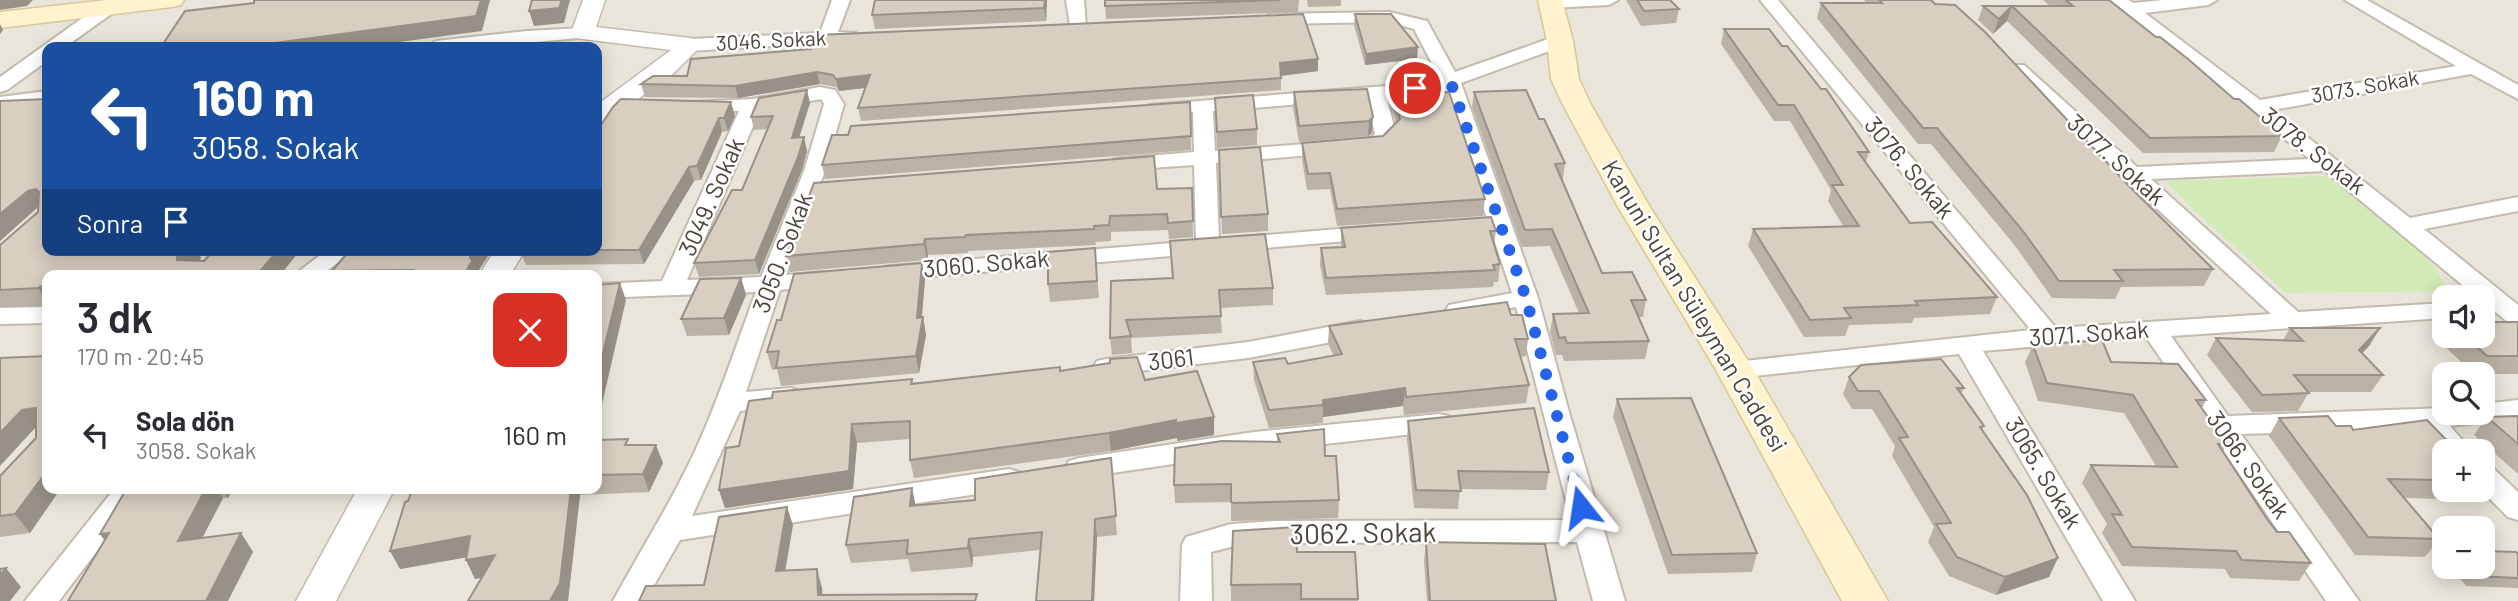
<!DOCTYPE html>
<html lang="tr">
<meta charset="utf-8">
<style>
:root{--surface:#fff;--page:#f7f7f7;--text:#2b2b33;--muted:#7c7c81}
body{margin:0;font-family:Barlow,sans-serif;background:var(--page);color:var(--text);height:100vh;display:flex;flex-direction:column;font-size:26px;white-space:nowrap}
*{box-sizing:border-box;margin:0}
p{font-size:23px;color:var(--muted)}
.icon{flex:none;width:38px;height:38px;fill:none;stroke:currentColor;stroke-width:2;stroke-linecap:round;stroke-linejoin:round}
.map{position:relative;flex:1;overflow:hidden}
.panel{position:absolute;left:42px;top:270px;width:560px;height:224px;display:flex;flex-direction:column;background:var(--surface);border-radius:14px;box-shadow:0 4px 18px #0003}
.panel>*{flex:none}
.guide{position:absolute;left:42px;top:42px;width:560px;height:214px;border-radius:14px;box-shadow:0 4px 18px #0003;background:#1a4fa0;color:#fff;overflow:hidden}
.fabs{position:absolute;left:2432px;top:285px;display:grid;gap:14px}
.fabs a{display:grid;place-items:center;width:63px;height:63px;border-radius:14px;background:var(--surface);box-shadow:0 4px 18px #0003;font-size:35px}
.pin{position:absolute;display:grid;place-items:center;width:60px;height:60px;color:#fff;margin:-30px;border:4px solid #fff;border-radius:50%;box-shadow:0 2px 7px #0007}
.me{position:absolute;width:77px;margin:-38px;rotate:345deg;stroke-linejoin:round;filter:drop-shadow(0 0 5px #0008)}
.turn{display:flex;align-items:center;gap:24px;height:147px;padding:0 35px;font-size:32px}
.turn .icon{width:91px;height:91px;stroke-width:2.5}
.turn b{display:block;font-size:49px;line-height:60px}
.then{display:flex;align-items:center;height:66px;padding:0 35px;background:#0003;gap:14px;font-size:26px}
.round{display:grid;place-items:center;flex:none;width:74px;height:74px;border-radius:14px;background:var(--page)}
.headline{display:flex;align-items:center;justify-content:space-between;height:119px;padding:0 35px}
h1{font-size:42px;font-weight:600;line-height:52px}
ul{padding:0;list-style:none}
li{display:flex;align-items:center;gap:21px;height:91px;padding:0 35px}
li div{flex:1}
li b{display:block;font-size:26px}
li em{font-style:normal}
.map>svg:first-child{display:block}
.residential{fill:#eae5da;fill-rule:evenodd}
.green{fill:#d2eab5}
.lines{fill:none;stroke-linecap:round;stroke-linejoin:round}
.minor-casing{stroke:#c2bbae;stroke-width:4}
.tertiary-casing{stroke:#c2bbae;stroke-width:3}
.secondary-casing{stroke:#d6c79b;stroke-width:3}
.minor{fill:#fff;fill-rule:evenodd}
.tertiary{fill:#fff;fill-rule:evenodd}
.secondary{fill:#fff3cd;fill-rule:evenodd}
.wall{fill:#bab2a6}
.shaded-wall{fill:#979187}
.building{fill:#d8cfc1;stroke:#979187;stroke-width:2}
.route{stroke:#2563eb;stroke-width:12;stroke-dasharray:0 21.6}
.labels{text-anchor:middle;stroke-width:5;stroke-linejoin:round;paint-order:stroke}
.far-street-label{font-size:21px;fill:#4b4439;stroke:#fff}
.street-label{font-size:24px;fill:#4b4439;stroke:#fff}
.near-street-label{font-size:28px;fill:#4b4439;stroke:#fff}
</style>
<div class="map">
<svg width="2518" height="601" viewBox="0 0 2518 601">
<rect width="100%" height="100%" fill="#f6f3ec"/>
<path class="residential" d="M0,0h2518v601h-2518zM47,47h550v203h-550zM47,275h550v213h-550zM2445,298h38v38h-38zM2445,374h38v39h-38zM2445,452h38v38h-38zM2445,528h38v39h-38z"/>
<path class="green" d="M2327,176l100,81 23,34 -164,2 -92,-83 -28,-29z"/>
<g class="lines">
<g class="minor-casing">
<g id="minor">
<path d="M832,0h18l-12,32 18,1 3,4 -3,4 -166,10 -9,-6 9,-6 130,-6z"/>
<path d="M1066,0h18l2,27 -3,4h-12z"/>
<path d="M1543,0h75l-9,5 -59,3 -6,-1 -3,-4z"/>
<path d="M1760,0h18l278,328 215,-14 -261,-241 -3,-4 3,-4h14l113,102 173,-8 -201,-159h20l4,3 30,-3h54l-9,5 -63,8 115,87 196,-34 -111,-66h22l151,85v14l-47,-25 -198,36 137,108 108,-21v14l-94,18 94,76v21l-9,-3 -26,-21v-4h-5l-153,-127 -174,8 147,133 147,-9v15l-274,18 57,80 217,-8v5h38v-9l35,-4v18l-68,8 23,26h-28v2l-25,-26 -179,6 118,167h-33l-180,-264 -163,14 152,250h-32l-144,-247 -224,24 -9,-2 -4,-6 4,-6 9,-2 296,-32z"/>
<path d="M108,3l9,5 -3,4 -49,35h-18v14l-40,29 -7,2v-15l102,-73z"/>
<path d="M1389,12l38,9 28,51 99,-35 6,-2 9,6 -3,4 -105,38 77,215 31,114 56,189h-32l-16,-59 -303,1 -43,4 -20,5 1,49h-32l2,-56 4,-8 45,-13 43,-3 297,-1 -55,-213 -58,11 -9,-3 -3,-5 3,-5 63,-12 -69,-206 -56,11 9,37 -14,14 -166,14 3,76 155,-13 8,2 3,5 -3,5 -492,42 -8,-2 -4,-5 4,-5 8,-2 306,-25 -2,-76 -72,5 -8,-1 -3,-5 3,-5 8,-1 72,-6 -1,-40 -44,1 -3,-4 3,-4 250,-20 40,-8 -25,-48 -25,-7 -118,2 -9,-5 9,-5zM1367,99l8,35 -6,5 -154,12 -2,-40z"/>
<path d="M583,28l6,1 3,4 -3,4 -109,10h-53l9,-6 91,-10z"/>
<path d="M820,87l15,3 9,14 -19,67 -39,104 37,-3 8,2 4,5 -4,5 -51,6 -34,102 45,-4 9,3 4,6 -4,6 -60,8 -48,105 317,-47 10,3 4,7 -4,7 -10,3 -329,51 -35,61h-32c27,-50 58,-98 82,-150 24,-52 41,-106 61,-159l-159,6v-14l65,-3 77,-170 -47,-1 -3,-4 3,-4 60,-3zM821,99l3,5 -20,67 -43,106 -74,3 73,-170z"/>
<path d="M47,91v12l-47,6v-12z"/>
<path d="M327,250h27l-32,25h-28z"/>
<path d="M47,307v16l-47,1v-16z"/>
<path d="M1360,321l9,2 4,6 -4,6 -121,23 -142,17 -9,-2 -4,-6 4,-6 9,-2 142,-17z"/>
<path d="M1439,414l10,2 4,7 -4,7 -195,22 -175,26 -10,-3 -4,-7 4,-7 10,-3 175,-26z"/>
<path d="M2483,465l10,3 25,24v28l-10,-3 -27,-27h2z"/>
<path d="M115,488h30l-86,113h-34z"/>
</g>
</g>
<g class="tertiary-casing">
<g id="tertiary">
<path d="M583,0h22l-9,27 94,11 8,2 4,5 -28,28 -68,49 -9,3v-20l74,-55 -96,-12 -4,-5z"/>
<path d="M495,250h30l-15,25h-31z"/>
<path d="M358,488h37l-59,113h-40z"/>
</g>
</g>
<g class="secondary-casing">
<g id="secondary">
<path d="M107,0h77l-3,5 -9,2 -172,21v-16z"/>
<path d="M1538,0h24l11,41 6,38 11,24 60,104 104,163 134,231h-46l-126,-231 -98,-163 -56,-104 -11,-24 -4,-38z"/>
</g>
</g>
<use href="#minor" class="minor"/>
<use href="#tertiary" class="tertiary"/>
<use href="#secondary" class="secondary"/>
</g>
<g class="wall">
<path d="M875,0h172l-1,21 -171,8 -3,-14z"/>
<path d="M1105,0h194l-1,12 -192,7z"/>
<path d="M1307,0h34v6l-33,1z"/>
<path d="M1626,0h44l9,9 -3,14 -35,3z"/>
<path d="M1864,0h67l198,186 84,83 -9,17 -83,1 -6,12 -63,-1 -36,-51 -85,-103h-13l-101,-126 4,-15h45z"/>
<path d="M2043,0h66l173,136 -8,16 -131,1 -136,-132 -14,13 -15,-14 5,-14h67z"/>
<path d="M1355,14l62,45 -52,6 -11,-40z"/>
<path d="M1724,29l58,17 87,106 -3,10 44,61 87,74 -7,17 -76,4 -2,5 -63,2 -4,11 -41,1 -56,-91 5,-17 90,-3 -15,-25 3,-11 -41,-69h-16l-53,-77z"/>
<path d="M691,59l627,12 -37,5v14l-420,31 -3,-13 7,-20 -26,3 -3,-4 -16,-3 -82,14 -93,-1 -4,-13 46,-8z"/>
<path d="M1367,89l5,44 -4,3 -69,6 -6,-34 1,-16z"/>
<path d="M1392,89l42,4 51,106 -2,17 -146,10 -7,-37 -23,1 -5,-31v-16l81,-7 13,-13 -5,-19z"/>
<path d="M1474,92l65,27 26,44 -2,16h-1l40,94 44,27 -3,17h-5l11,24 -4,18 -81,2 -2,-6h-6l-6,-23 3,-18 26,-1 -29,-67 -28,1 -50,-140z"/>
<path d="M1215,98l42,31v16l-40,3z"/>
<path d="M47,99v151h150l4,8 -2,2 5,1 94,-8 -18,22h-233v31l-47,1v-62l38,-33v-5l-38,34v-140z"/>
<path d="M1190,102l1,48 -366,29 -3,-14 26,-30z"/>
<path d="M810,103l-11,34 8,14 -5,19 -43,104 -60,3 -5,-14 48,-73 26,-61 -14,1 -3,-13z"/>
<path d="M735,116l-7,15 -6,1 -21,48 -7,1 -50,83 -118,1 -6,-15 77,-119z"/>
<path d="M1219,150l49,64v17l-46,3z"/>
<path d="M1192,188l1,49 -24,2 -1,-9 -57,2v9l-16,1 1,3 -128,6v2l-40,2 -1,5 -137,12 -4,-16 371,-67z"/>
<path d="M1341,228l155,3 -2,14 6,19 -2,18h-4l-1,5 -167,8 -6,-30 1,-17 20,-1z"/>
<path d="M1170,241l103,47v17l-53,3 2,25 -91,5 1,15 -20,2 -2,-17 1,-57 61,-3z"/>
<path d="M1095,248l4,50 -49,4 -2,-18z"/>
<path d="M350,250l127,23 1,2h-145l-1,-4z"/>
<path d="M922,263l3,17 -3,37h1l3,18 -7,38 -138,13 -4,-17 -5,1 -5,-18 14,-32z"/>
<path d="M741,278l5,17 -17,40 -42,1 -6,-17z"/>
<path d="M1511,315l17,24 -2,17 -6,1 9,28 -3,18 -122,12 -1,-9 -80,11v6l-54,5 -15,-48 -1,-18 35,2 46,-8 -6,-12 1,-18z"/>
<path d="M2518,322v52h-44l-36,-34 7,-10v6h38z"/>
<path d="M2290,328l79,18 -7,7 21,22 -12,17h-62l-11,19 -46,1 -45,-57 9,-17 67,2z"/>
<path d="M2033,345l78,17 95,38 -4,8 25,36 -4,7 54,81 34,31 -12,18 -69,-3 -5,-9 -103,-3 -20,-33 5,-9 -25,-41 9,-18 65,1 -32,-53 -86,-12 -13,-39z"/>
<path d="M47,356v132h14l-31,45 -30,4v-61l36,-38 -1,-10z"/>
<path d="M1060,370l85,10 69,37v18l-37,6v-3l-66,13 -197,27 -4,-18v-21l-53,4 -4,46 -128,19 -6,-18 20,-44 33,-48 140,-19 1,4z"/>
<path d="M1849,377l115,11 -3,6 23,32 -2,4 67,147 -53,18 -47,-19 -21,-34 6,-15 -42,-71 3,-10 -23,-37h-20l-9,-15z"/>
<path d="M1617,399l140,154 -5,19 -84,2 -55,-157z"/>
<path d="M2518,416v58l-44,-39 13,-18z"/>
<path d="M2279,418l57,8 109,26v38h36l-8,10 -69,-2 35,41 -14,18 -70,-2 -86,-119z"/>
<path d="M1408,421l141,51 -3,18 -86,-1 -2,20 -44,-1 -7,-69z"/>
<path d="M1277,434l48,22 14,44 -1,18 -104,3h-3v-19l-56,1 -1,-18 103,-43z"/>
<path d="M597,440l33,5 33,18 -14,29 -69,3 -12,106h-100l14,-23 -7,1 -9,-19v-3l-66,12 8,-68 5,-13h184z"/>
<path d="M1111,458l6,77 -20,2 -3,64h-58l4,-51 -67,7 -1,10 -61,5 -3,-13 -57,4 -5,-18 66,-57 3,18 60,-6z"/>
<path d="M127,488h178v2l-74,2 -3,6h-5l-21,40 39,-5 12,19 -149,-12z"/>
<path d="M1426,542l130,59h-129l-3,-40z"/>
<path d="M1297,552h58l3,49h-127v-16z"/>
<path d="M2518,554v34l-52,-2 -16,-19h33z"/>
</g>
<g class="shaded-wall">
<path d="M0,0h33l-6,6 -27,4z"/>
<path d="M481,0h9l-8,31 -120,16h-117z"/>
<path d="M562,0h8l-6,23 -30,3 -5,-15z"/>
<path d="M1045,0h2l-1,21 -2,-13z"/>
<path d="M2012,6l-5,15 -14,13 6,-15z"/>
<path d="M0,24l3,6 -3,4z"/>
<path d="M1418,47l-1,12 -52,6 1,-11z"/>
<path d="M1318,59v12l-38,5v-13z"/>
<path d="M817,72l3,12 -82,14 -3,-12z"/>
<path d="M870,75l3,12 -34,4 -3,-12z"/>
<path d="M807,90l3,13 -15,48 -3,-13z"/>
<path d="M731,102l4,14 -7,15 -4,-13z"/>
<path d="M1373,117l-1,16 -4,3 1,-15z"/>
<path d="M719,118l3,14 -21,48 -4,-14z"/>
<path d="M804,137l3,14 -5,19 -43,104 -4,-14z"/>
<path d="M689,167l5,14 -50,83 -5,-14z"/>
<path d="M36,189l10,16 -8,2 -38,34v-27l28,-23z"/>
<path d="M925,239l3,16 -1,5 -3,-16z"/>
<path d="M172,250h25l4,8 -14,15v2z"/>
<path d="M278,250h19l1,3 -18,22h-23z"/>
<path d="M474,250h18l-15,23 1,2h-14l6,-18z"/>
<path d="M922,263l3,17 -5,54 3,-17 3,18 -7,38 -3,-17 1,-38z"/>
<path d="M741,278l5,17 -17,40 -5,-17z"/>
<path d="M620,283l6,17 -29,126v-48z"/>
<path d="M41,286l6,9v7l-9,-14z"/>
<path d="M2380,328l-11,18 -21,22 11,-18z"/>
<path d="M1405,388l-2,18 -80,11v-17z"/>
<path d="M36,408l11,18 -12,2 -35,38v-33l22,-23z"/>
<path d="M1214,417v18l-37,6v-3l-66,13 -2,-18 67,-13z"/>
<path d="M852,424l5,19 -4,46 -128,19 -6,-18z"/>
<path d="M656,445l7,18 -14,29 -6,-18z"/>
<path d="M47,471v17h14l-31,45 -15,-19z"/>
<path d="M206,488h10l7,10 -32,62 -13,-19z"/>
<path d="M222,488h7l2,4 -3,6z"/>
<path d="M571,488h6l3,7 -12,106h-18z"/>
<path d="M912,488l4,19 -6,-1z"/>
<path d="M787,507l6,18 -11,65 -6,-19z"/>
<path d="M1095,519l2,18 -3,64h-2z"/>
<path d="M109,533l4,20 -13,-19z"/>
<path d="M241,533l12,19 -25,49h-22z"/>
<path d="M470,536l10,19 -80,14 -10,-18z"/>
<path d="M969,539l4,18 -1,10 -4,-19z"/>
<path d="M495,555l9,18 -29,6 -9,-19z"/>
<path d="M2058,558l-9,19 -53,18 9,-18z"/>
<path d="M6,568l15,19 -11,14h-10v-26z"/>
<path d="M817,569l5,19 1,13 -5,-6z"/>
</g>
<g class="building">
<path d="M254,0h227l-5,16 -231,31h-84l24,-36 69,-8z"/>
<path d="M532,0h30l-3,8 -30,3z"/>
<path d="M875,0h170l-1,8 -172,7z"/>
<path d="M1105,0h175l-175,6z"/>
<path d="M1637,0h33l9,9 -35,2z"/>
<path d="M1879,0h52l4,4 20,1 30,27 144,154 84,83 -99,1 9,11h-64l-36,-50 -86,-103h-14l-102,-125h61z"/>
<path d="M2066,0h43l47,37h4l28,22 46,40h5l43,37 -132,2 -138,-132 -13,13 -16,-13h90z"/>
<path d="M1303,14l15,45 -38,4 1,15 -423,30 12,-33 -34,4 -3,-4 -16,-3 -82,14 -94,-2 12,-8h34l4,-17 120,-10 6,-14z"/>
<path d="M1355,14h36l27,33 -52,7z"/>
<path d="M1724,29h45l13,17h5l34,43h5l43,63h-11l52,71 22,-1 65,75 -82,4 3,4 -74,3 7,10 -41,2 -57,-91 106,-3 -27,-41h11l-49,-80h-16z"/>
<path d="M1433,88l1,5 15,-1 36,107 -148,10 -7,-36 -22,1 -6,-31 81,-7 17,-17 -8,-30z"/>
<path d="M1367,89l6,28 -4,4 -70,5 -5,-34z"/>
<path d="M807,90l-15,48 12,-1 -6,20 -43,103 -61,3 38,-73h10l31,-74 -22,1 8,-19z"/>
<path d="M1526,90l13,29h5l21,44 -10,1 47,109 30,-1 14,28h-15l18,41 -82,2 -2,-6 -6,1 -6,-24 36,-1 -37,-84 -27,1 -51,-138z"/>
<path d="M1253,95l4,34 -40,3 -2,-34z"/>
<path d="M47,99v151h136l-6,6v4l27,1 10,-11h64l-21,25h-210v10l-6,1 -3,2 -38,2v-45l38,-33 1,-20 -3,-3 -8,2 -28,23v-113z"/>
<path d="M621,99l110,3 -7,16h-5l-22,48 -8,1 -50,83h-42v-119l16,-24z"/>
<path d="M1190,102l1,34 -369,29 10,-30h16l3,-9z"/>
<path d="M1260,147l8,67 -47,3 -2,-67z"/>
<path d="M1154,156l3,33 35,-1 1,33 -25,2 -1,-9 -57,2 -1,9 -15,1v3l-128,6 -1,2 -40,2 -1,5 -138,12 28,-73z"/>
<path d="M1491,217l5,14h-6l10,33 -7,1 2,5 -169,8 -5,-30 24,-1 -4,-19z"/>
<path d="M1265,234l8,54 -54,2 2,26 -95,4 5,16 -21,2 1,-57 62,-3 -3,-37z"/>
<path d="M1095,248l2,33 -49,3v-32z"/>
<path d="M350,250h124l-4,7 2,4 -8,14h-54l3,-5 -81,1z"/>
<path d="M922,263l-5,55 6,-1 -7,39 -140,12 3,-17 -12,1 10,-32h4l13,-46z"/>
<path d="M741,278l-17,40 -43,1 19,-40z"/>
<path d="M620,283l-23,95v-93z"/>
<path d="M1507,302l4,13h11l6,24h-13l14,46 -123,12 -1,-9 -82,12v5l-54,5 -16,-48 32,-4 3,6 54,-10 -13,-28z"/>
<path d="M2483,322h35v34h-31l-22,-20h18z"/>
<path d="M2290,328h90l-21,22 24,25h-89l15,18 -47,2 -46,-57 87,3z"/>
<path d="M2102,340l9,22 67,2 28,36h-10l31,44h-9l49,75 10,13h12l22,31 -69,-3 -6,-9 -104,-4 -20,-33 10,1 -31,-50 86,2 -44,-72 -86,-12 -14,-38z"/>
<path d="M47,356v115l-32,43 -15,2v-40l36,-38v-30l-14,2 -22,23v-75z"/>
<path d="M1137,357l8,23 52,-9 17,46 -38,6v-3l-67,13 -199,27v-39l-58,3 -3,47 -130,19 7,-42 13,-2 10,-45 23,-3 1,-6 139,-13 -1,5 149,-17v4l50,-8v-4z"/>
<path d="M1941,359l23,29h-7l27,38 -4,1 47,68 31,63 -53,19 -48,-20 -21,-33 15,-1 -52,-85 9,-1 -29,-46h-21l-9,-14 12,-12z"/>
<path d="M1691,398l66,155 -85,2 -55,-156z"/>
<path d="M1534,408l15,64 -91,-1 3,20 -45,-1 -8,-69z"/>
<path d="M2328,416l8,10h15l2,4 74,-10 31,32h-13v28l-57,-1 51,60 -71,-2 -89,-119z"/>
<path d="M2518,416v28l-31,-27z"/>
<path d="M1324,429l1,27h11l3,44 -105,3 -3,-1v-18l-57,1 1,-37 47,-7 58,1 -3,-8z"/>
<path d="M628,439l-3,6h31l-13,29 -46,1v-35z"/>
<path d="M1111,458l5,58 -21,3 -3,82h-56l6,-69 -73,7 -1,9 -61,6 1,-14 -62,5 8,-48 58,-9 -2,18 65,-6v-21z"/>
<path d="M127,488h79l-28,53 63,-8 -35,68h-138l41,-68 -9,1z"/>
<path d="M413,488h158l-11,95 -10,18h-82l27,-46 -29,5 4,-24 -80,15 15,-49 3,-1z"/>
<path d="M787,507l-11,64 41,-2 1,26 159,-1 -2,7h-336l7,-15 58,-1 15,-68z"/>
<path d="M1296,527l1,25h58l3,47h-57v-15l-70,1 2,-54z"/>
<path d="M1426,542l119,2 11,57h-126z"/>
<path d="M2483,551l33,1 2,2v24l-44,-2 -8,-9h17z"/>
<path d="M6,568l-6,7v-6z"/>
</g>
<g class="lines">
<path class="route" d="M1415,88l35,-8 76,218 55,209"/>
</g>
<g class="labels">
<g class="far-street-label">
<text transform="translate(771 41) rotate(-3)" y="7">3046. Sokak</text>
<text transform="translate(2365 87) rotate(-10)" y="7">3073. Sokak</text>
</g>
<g class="street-label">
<text transform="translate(2313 151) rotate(38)" y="8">3078. Sokak</text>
<text transform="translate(2116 160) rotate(42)" y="8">3077. Sokak</text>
<text transform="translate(1909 168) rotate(50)" y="8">3076. Sokak</text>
<text transform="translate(712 197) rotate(-66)" y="8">3049. Sokak</text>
<text transform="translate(783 253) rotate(-69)" y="8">3050. Sokak</text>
<text transform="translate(986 264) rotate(-5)" y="8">3060. Sokak</text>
<text transform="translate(1694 306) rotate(59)" y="8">Kanuni Sultan Süleyman Caddesi</text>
<text transform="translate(2089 334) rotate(-4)" y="8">3071. Sokak</text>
<text transform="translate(1171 360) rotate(-7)" y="8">3061</text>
<text transform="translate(2248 465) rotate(55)" y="8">3066. Sokak</text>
<text transform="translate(2043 473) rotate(59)" y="8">3065. Sokak</text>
</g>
<g class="near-street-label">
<text transform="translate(1363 533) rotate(-1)" y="10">3062. Sokak</text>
</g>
</g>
</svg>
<div class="fabs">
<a><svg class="icon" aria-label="sound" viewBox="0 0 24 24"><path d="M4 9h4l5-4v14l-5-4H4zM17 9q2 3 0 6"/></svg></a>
<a><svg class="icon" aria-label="search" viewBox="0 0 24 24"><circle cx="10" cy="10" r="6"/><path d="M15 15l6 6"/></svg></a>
<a>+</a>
<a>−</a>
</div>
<div class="pin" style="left:1415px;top:88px;background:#d93025"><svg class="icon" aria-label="arrive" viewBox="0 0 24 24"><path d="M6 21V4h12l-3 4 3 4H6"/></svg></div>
<svg class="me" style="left:1581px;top:507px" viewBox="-20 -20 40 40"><path d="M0-17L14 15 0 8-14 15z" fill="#2563eb" stroke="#fff" stroke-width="4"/></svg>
<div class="guide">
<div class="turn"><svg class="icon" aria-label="left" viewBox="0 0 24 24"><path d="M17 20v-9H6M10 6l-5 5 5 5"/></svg><div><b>160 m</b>3058. Sokak</div></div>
<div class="then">Sonra<svg class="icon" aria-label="arrive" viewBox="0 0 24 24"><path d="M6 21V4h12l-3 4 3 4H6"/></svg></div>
</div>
<section class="panel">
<div class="headline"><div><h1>3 dk</h1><p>170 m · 20:45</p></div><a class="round" style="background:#d93025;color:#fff"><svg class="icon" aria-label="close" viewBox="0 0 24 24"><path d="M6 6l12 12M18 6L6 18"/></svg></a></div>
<ul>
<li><svg class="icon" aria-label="left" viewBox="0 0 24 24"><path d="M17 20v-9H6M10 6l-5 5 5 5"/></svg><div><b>Sola dön</b><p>3058. Sokak</p></div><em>160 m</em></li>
</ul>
</section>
</div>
